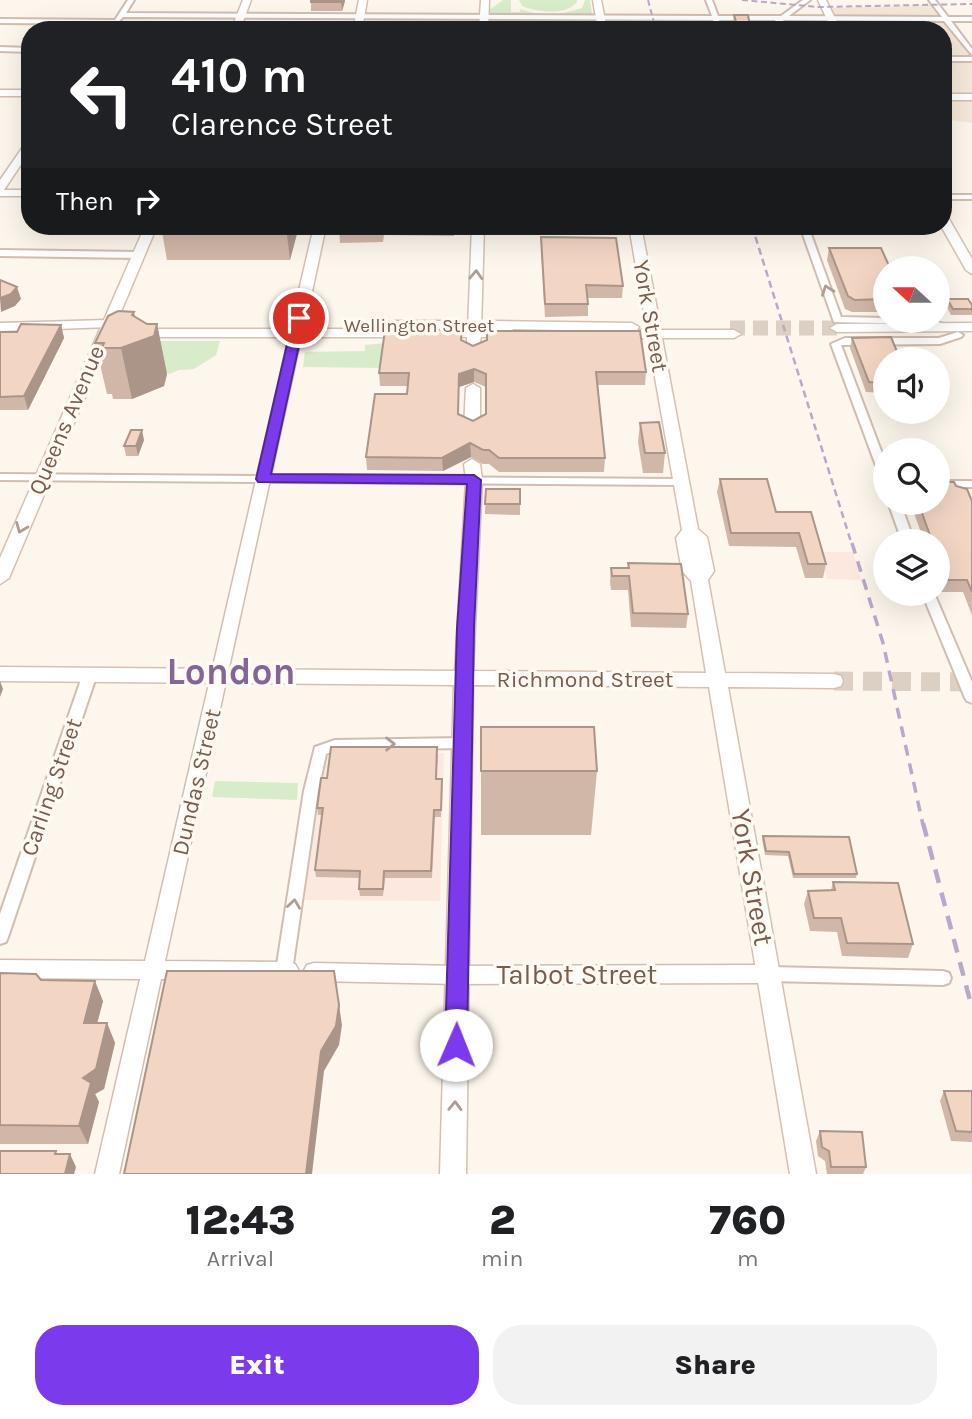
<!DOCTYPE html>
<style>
:root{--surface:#fff;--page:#f2f2f2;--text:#202124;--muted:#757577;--accent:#7c3aed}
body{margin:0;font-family:Karla,sans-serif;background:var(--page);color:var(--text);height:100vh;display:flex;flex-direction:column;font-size:26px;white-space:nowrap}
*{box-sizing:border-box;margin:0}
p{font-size:23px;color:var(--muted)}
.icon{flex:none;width:38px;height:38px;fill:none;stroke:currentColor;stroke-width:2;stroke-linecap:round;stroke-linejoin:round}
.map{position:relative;height:1174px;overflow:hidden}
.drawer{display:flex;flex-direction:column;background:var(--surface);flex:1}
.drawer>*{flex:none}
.hud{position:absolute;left:21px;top:21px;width:931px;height:214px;border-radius:28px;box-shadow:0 7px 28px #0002;background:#202124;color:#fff;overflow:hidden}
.needle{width:46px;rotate:291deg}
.controls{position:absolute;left:873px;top:256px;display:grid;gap:14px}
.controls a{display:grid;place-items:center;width:77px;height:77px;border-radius:50%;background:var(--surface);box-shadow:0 7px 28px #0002;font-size:35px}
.pin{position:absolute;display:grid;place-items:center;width:60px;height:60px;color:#fff;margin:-30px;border:4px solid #fff;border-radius:50%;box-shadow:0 2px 7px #0007}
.me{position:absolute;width:77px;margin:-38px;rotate:1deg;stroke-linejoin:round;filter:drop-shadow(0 0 5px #0008)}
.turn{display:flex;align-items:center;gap:24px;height:147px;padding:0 35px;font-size:32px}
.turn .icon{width:91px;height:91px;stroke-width:2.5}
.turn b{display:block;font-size:49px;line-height:60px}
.then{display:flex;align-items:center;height:66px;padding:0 35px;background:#0003;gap:14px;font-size:26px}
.eta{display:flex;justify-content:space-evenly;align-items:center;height:119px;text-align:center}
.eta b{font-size:42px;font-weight:800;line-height:49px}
.primary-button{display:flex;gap:14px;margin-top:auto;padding:14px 35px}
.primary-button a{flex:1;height:80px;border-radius:28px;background:var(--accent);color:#fff;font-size:28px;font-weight:800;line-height:80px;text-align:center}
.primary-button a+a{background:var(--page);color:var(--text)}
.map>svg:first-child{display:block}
.residential{fill:#f5e8da}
.commercial{fill:#fde8e0}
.green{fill:#d8ecc9}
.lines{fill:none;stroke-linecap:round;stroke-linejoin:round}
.secondary-tunnel-far1{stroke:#dcd0c4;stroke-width:15;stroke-dasharray:15 8;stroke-linecap:butt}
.secondary-tunnel{stroke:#dcd0c4;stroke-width:19;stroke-dasharray:19 10;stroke-linecap:butt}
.minor-casing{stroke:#d1beb0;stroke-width:4}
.tertiary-casing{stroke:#d1beb0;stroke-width:3}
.secondary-casing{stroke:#d6c0b0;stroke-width:3}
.minor{fill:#fff;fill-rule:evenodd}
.tertiary{fill:#fff;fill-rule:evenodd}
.secondary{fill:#fff;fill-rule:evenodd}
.rail-far3{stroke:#b9a8c9;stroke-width:2;stroke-dasharray:6 3.5;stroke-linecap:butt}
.rail-far2{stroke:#b9a8c9;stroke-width:2.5;stroke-dasharray:7 4.5;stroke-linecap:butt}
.rail-far1{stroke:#b9a8c9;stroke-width:3.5;stroke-dasharray:11 8;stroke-linecap:butt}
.rail{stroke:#b9a8c9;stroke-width:4.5;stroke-dasharray:14 10;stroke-linecap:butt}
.wall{fill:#d1b7a8;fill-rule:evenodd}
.shaded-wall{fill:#aa9588}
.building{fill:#f3d5c3;stroke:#aa9588;stroke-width:2;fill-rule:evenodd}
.oneway{stroke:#af9d94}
.route{fill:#7c3aed;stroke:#51269a;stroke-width:2}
.labels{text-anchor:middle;stroke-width:7;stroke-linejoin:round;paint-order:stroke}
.far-street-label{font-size:19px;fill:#7a5c4d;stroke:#fffaf3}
.street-label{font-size:23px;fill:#7a5c4d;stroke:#fffaf3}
.near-street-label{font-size:28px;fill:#7a5c4d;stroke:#fffaf3}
.town-label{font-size:37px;font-weight:bold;fill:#846695;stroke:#fffaf3}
</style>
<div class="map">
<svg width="972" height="1174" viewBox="0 0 972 1174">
<rect width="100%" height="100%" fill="#fdf6ec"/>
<g class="residential">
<path d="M933,5l8,12h-103l-8,-9z"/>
<path d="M859,19l85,2 28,35 -29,2v-28l-78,-1z"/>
<path d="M943,60l29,1v34l-29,-1z"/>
<path d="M943,98l29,1v24l-29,-4z"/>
</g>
<g class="commercial">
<path d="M819,552h34l8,28 -34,-1z"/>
<path d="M330,752l114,1 -4,148 -135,-1 10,-95 12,-48z"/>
</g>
<g class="green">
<path d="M503,0h8v12h9v-3c20,8 42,6 62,-1l3,-8h5l2,14 -2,2 -101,-1v-5z"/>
<path d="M519,0h58v2c-11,14 -40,10 -55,4z"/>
<path d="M124,341h96l-4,14 -22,14 -15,1 -10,4 -28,-15z"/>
<path d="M386,343l-4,25 -79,-1 2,-15 60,-1v-6z"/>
<path d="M215,781l83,2 -1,17 -85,-3z"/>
</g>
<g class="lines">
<path class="secondary-tunnel-far1" d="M730,328h107"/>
<path class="secondary-tunnel" d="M834,681l138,1"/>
<g class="minor-casing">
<g id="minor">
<path d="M128,0h6l-8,13 586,3 -6,-16h6l6,16h63l22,-16h7l-21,16 153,1 -13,-17h6l13,17h24v4h-21l21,28v6l-28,-34 -160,-1 -14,10h-7l13,-10h-57l4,10h-6l-4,-10 -590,-3 -6,7 -117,-1v-4l115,1z"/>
<path d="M0,47l30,1v4l-30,-1z"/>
<rect x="943" y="57" width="29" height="4"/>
<rect x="943" y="195" width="29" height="4"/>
<path d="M800,226h8l33,91 45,1v2h47l18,7 -5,3 -21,-6 -91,-2z"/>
<path d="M0,250l138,2 4,3 -4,3 -138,-2z"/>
<path d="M958,332l5,3 -2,2 -21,7 -99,1 45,119v19l-4,-1 -51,-138 14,-6h94z"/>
<path d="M0,474l681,5 6,3 -6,3 -681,-5z"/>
<rect x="938" y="481" width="34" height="6"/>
<path d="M888,502h12l14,39h-12z"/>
<path d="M922,593h12l38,89v21l-5,-2 -2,-3z"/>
<path d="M89,672l5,2 2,3 -88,260 -2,5 -6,2v-30l82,-237 2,-3z"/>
<path d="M463,738l5,1 2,4 -2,4 -5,1 -127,2 -10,4 -8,37 -26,180 -2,5 -6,2 -6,-2 -2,-5 28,-180 11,-44 20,-7z"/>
<path d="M770,967l173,4 6,2 2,5 -2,5 -6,2 -173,-4 -6,-2 -2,-5 2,-5z"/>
</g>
</g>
<g class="tertiary-casing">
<g id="tertiary">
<rect x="0" y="90" width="30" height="6"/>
<rect x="943" y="94" width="29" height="6"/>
<path d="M30,140v11l-26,39h26v6h-30v-16l27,-39z"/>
<path d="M107,320l4,1v6l-111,4v-8z"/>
<path d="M296,329l6,4 -137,628 123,1 7,2 4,7 -4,7 -7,2 -127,-1 -42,195h-24l45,-195 -140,-1v-18l145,1 145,-628z"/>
<path d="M314,963l143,3 313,-1 7,2 4,7 -4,7 -7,2 -313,1 -143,-3 -7,-2 -4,-7 4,-7z"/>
</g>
</g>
<g class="secondary-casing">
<g id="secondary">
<path d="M243,0h8l-11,30h-9z"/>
<path d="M359,0h8l-5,30h-9z"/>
<path d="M481,0h8l-1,30h-9z"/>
<path d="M593,0h8l6,30h-9z"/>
<path d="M818,0h8l15,30h-9z"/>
<path d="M943,215l6,4 23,40v15l-6,-4 -25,-44h2z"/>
<path d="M145,226h12l-148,352 -9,6v-26z"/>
<path d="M314,226h12l-22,103h89l-6,-4 7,-4h59l7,4 -6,4h14l4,-103h12l-3,103h13l-6,-4 7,-4 137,2 7,4 -2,3h10l-18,-104h12l20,104h73l7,4 -7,4h-72l36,191 9,8 7,34 -6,9 17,93 109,1 7,2 2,5 -2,5 -7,2 -106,-1 88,487h-26l-81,-487 -236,-2 -7,489h-26l14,-489 -454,-4v-14l455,4 11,-191 -2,-16 8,-5 8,5 2,16 -9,191 233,2 -15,-92 -9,-10 -6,-33 6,-8 -34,-192h-30l-7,-4 3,-3 -102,-2 5,4 -2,3 -34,1 -2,9 -5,1 -7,-4v-6l-32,-1 -2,-3 6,-4h-30l6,4 -7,4h-273l-7,-4 7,-4h155z"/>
<path d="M972,323v8l-135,1 -7,-4 7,-4z"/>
<path d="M473,384l7,4v39l-8,5 -8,-5 2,-39z"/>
</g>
</g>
<use href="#minor" class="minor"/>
<use href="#tertiary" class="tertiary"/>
<use href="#secondary" class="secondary"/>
<g class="rail-far3">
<path d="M648,0l8,30"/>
<path d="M742,0l76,7 154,-3"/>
</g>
<path class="rail-far2" d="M752,226l100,319"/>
<path class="rail-far1" d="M852,543l31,100 40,182"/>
<path class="rail" d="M923,823l49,185"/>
</g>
<g class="wall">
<path d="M311,0h34v1l-3,10h-31z"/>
<path d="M734,15l16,10v5h-15l-2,-7z"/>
<path d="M161,226h138l-9,34h-123z"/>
<path d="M339,226h115v10l-70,-1 -1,7 -43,1z"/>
<path d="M541,237l82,49 -1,12h-34v18l-43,1 -4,-67z"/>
<path d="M829,248l57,20v44h-34l-7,-3 -18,-49z"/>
<path d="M947,299l25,6v10h-21l-5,-10z"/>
<path d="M135,317l12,7h10l10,50 -3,12 -32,13h-19l-1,-5h-5l-12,-51z"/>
<path d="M61,325l3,13 -36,72h-28v-78h17z"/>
<path d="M852,338l34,21v29l-2,5 -18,-1 -16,-44z"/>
<path d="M462,341l11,5 173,26 -1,13h-47l7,73 -1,14h-105l-10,-8h-6l-12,-7 -28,14 -76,-1 -1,-13 41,-63v-8h-27l-1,-13zM474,382l12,5v27l-13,7 -15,-7 1,-27z"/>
<path d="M640,423l25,30 -2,20h-20l-5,-31z"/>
<path d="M144,440l-6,16h-12l-2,-10z"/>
<path d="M720,479l56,33h35l15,52 -3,14h-18l-9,-31 -67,-1 -12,-54z"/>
<path d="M956,486l16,15v114l-9,-23h-21l-4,-12v-39h-14l-14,-39h28z"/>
<path d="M486,489h34v26l-35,-1z"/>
<path d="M628,563l60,51 -2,14 -55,-1 -3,-37h-17l-1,-8 1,-14h17z"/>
<path d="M481,727l116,44 -6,64h-110z"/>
<path d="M438,755l-2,24h6l-1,38h-6l-3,61h-47l-2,18h-23l-1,-7 1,-11 -44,-1 -1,-7 7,-55h-4l-1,-7 10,-30z"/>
<path d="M763,836l94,38 -1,4h-63l-5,-22 -23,-1 -3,-16z"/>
<path d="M833,882l80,62 -5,14 -66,-2 -5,-24 -27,-1 -6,-27 4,-13 23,-1z"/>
<path d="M0,973l41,7 62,21 -6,22h10l8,20 -11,46 -9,5 4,8 -11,42h-88z"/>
<path d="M944,1091h28v51l-21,-1 -11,-40z"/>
<path d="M820,1131l46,36 -3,7h-36l-2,-13 -7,-5 -2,-15z"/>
</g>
<g class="shaded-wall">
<path d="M341,0h4v1l-3,10z"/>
<path d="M286,226h13l-9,34z"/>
<path d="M17,287l4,12 -6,7 -14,6 -1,-14z"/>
<path d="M134,312l6,29 17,-17 10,50 -3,12 -32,13 -11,-51z"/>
<path d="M61,325l3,13 -36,72 -4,-14z"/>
<path d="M474,369v13l-15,5 -1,40 1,-53z"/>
<path d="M142,430l2,10 -6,16 -2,-10z"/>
<path d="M470,443l1,14 -28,14 -1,-13z"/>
<path d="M0,681l3,8 -3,8z"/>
<path d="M95,981l8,20 -11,42 -8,-20z"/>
<path d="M339,1005l3,20 -3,20 -15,26 -12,103h-6l15,-123z"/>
<path d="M107,1023l8,20 -11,46 -9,5 4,8 -11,42 -9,-18 4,-48z"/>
<path d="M70,1154l6,13 -2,7h-9z"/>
</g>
<g class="building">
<rect x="311" y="0" width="30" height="2"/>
<path d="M734,15h14l2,10h-13z"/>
<path d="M541,237l75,1 7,48 -37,-1 2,19h-43z"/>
<path d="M829,248h52l9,20h-4v31l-31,1 -7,-4z"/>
<path d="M0,280l17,7 -6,7 -11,4z"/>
<path d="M947,299h21l4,6v4h-19z"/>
<path d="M118,311l16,1 -2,3 15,9h10l-3,12 -33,12h-19l2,-5h-9l13,-27z"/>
<path d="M21,324l40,1 -37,71 -24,1v-65h17z"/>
<path d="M385,330h77l-1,10 12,6 14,-6v-8l3,-1h150l6,41h-50l9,86h-106l-10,-8h-6l-13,-7 -28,15 -76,-1 9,-63h32l2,-21h-30zM474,369l12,5v40l-13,7 -15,-7 1,-40z"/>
<path d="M891,337l9,22h7h-21v24l-17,-1 -17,-44z"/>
<path d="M659,422l6,31h-20l-5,-30z"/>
<path d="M131,430h11l-6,16h-12z"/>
<path d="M720,479h47l9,33h35l15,52h-18l-9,-31h-68z"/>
<path d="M938,482h16l2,4 11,3 5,12v91l-5,-12h-21l-8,-23v-16h-6l-14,-39h20z"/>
<path d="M486,489h34v15h-35z"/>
<path d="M628,563l53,1 7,50 -55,-1 -4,-37h-17l-1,-8h18z"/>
<path d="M481,727h113l3,44h-116z"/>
<path d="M331,747h106l-1,32h6l-1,31h-7l-3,61h-47l-1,18h-24l1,-18 -45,-1 8,-62h-6l4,-30h6z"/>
<path d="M763,836l86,1 8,37h-63l-5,-22 -23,-1z"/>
<path d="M833,882l65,1 15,61 -66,-1 -6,-25h-27l-6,-27 27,-1z"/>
<path d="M167,971h167l5,34 -3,21 -15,25 -15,123h-182z"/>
<path d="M0,973l36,1 5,6 54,1 -11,42h23l-11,46 -13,9 8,5 -12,43 -79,-1z"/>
<path d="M944,1091h28v41l-16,-1z"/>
<path d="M820,1131l42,1 4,35h-35l-2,-16 -7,-4z"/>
<path d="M0,1151h56l-1,3h15l-5,20h-65z"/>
</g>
<defs><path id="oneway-chevron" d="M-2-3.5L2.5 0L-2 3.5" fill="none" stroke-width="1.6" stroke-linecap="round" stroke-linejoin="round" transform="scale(1.75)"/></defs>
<g class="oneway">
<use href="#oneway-chevron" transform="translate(476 275) rotate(-87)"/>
<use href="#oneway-chevron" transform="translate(827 290) rotate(-110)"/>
<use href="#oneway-chevron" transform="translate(21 528) rotate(112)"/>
<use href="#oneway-chevron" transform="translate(390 744) rotate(-1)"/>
<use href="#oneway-chevron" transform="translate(294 904) rotate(-82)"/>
<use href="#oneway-chevron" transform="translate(455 1106) rotate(-89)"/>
</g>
<path class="route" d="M299,314l6,4 -34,156 203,1 7,5 -7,148 -7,417 -3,7 -8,3 -8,-3 -3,-7 12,-417 10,-144 -209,-2 -2,-3 37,-161z"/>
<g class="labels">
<g class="far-street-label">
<text x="419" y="332">Wellington Street</text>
</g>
<g class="street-label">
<text transform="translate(651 316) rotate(80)" y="8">York Street</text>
<text transform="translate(66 420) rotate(-67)" y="8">Queens Avenue</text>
<text x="585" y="687">Richmond Street</text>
<text transform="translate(196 782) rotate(-77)" y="8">Dundas Street</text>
<text transform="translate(51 787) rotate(-71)" y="8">Carling Street</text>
</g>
<g class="near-street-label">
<text transform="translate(753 877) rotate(80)" y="10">York Street</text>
<text x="577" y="984">Talbot Street</text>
</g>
<g class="town-label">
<text x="231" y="684">London</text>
</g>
</g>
</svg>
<div class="controls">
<a><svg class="needle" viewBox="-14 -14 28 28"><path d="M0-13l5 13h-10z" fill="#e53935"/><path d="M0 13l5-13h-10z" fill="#757577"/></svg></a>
<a><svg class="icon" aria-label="sound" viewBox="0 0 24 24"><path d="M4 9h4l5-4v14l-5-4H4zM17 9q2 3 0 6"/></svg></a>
<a><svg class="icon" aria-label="search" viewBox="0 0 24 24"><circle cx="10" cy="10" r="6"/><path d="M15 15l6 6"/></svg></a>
<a><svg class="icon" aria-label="layers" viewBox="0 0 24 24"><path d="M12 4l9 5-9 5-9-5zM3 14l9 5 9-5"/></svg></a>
</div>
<div class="pin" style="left:299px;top:318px;background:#d93025"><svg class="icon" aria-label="arrive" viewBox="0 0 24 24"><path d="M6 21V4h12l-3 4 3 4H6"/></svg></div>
<svg class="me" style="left:456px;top:1045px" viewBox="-20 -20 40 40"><circle r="19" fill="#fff"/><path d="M0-13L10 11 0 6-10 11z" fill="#7c3aed"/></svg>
<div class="hud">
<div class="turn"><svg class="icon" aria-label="left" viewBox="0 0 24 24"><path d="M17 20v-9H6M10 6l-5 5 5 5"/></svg><div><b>410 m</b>Clarence Street</div></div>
<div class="then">Then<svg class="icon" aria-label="right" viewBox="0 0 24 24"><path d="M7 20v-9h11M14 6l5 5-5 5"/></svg></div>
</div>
</div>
<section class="drawer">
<div class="eta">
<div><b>12:43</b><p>Arrival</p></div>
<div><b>2</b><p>min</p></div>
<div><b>760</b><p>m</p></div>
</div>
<div class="primary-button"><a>Exit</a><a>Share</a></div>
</section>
